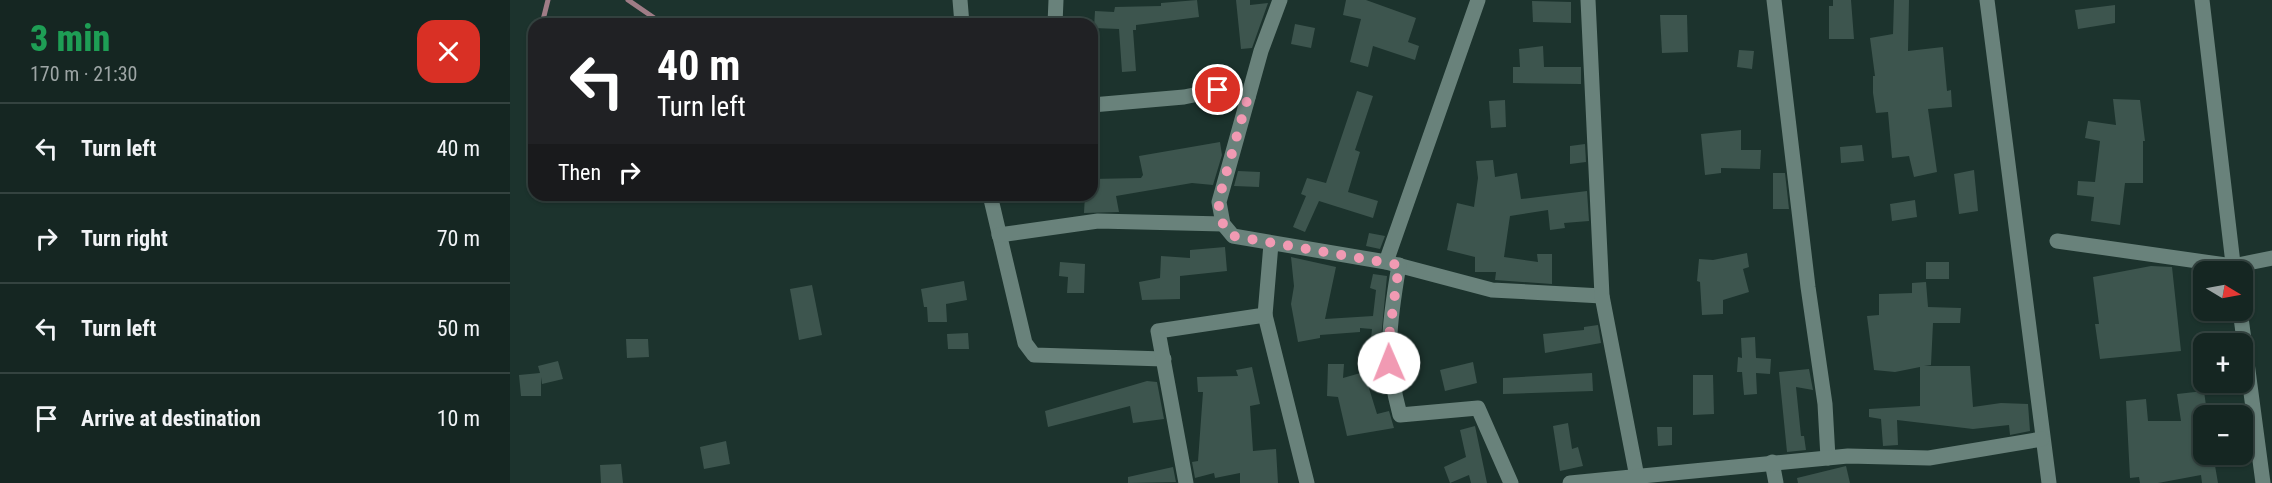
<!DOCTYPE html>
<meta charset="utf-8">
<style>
:root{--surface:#152622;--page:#1e2e2a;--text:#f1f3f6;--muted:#9da5a5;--line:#344340}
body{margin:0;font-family:"Roboto Condensed",sans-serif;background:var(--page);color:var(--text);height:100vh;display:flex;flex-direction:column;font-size:22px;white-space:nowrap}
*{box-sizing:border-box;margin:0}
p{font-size:20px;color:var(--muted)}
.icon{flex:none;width:33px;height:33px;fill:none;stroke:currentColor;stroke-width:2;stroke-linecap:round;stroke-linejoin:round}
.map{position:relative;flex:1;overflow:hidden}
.panel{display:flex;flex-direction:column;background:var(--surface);width:510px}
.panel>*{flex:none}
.guide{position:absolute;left:18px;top:18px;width:570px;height:183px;border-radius:18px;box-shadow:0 2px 4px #0004,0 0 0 2px var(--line);background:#202124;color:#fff;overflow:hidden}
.needle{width:39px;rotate:100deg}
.buttons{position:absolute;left:1683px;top:261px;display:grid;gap:12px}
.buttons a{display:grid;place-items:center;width:60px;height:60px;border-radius:12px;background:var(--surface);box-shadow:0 2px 4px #0004,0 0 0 2px var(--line);font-size:30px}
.pin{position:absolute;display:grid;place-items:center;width:51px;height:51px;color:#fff;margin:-26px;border:3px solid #fff;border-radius:50%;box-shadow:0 2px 6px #0007}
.me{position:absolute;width:66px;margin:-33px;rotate:359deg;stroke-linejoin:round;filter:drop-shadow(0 0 4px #0008)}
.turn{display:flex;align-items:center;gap:21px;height:126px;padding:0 30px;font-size:27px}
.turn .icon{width:78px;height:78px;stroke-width:2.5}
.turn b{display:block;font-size:42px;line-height:51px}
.then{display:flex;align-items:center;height:57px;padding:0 30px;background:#0003;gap:12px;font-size:22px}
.round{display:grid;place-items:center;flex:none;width:63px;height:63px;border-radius:18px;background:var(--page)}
.head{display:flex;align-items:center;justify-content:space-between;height:102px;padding:0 30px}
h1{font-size:36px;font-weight:800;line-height:45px;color:#1e9e55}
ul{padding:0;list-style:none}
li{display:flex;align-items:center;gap:18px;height:90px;padding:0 30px;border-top:2px solid var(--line)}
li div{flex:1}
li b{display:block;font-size:22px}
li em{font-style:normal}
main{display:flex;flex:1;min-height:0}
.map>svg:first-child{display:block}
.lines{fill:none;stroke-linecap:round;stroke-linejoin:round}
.stream{stroke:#9f7c86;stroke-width:5}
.building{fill:#3d554e}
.street{stroke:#69827b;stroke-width:15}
.route{stroke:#f19ab3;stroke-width:10;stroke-dasharray:0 18}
</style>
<main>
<section class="panel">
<div class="head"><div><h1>3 min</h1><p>170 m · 21:30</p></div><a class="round" style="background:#d93025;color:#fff"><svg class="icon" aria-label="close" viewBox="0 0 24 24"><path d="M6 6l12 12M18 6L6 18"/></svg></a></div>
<ul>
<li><svg class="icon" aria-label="left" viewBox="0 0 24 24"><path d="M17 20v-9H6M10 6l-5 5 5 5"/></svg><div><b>Turn left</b></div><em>40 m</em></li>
<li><svg class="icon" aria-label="right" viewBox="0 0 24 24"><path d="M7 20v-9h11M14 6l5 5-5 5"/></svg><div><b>Turn right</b></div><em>70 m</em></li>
<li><svg class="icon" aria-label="left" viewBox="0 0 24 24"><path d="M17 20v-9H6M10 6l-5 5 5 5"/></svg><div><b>Turn left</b></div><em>50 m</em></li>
<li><svg class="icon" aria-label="arrive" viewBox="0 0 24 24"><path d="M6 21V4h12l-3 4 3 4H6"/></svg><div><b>Arrive at destination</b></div><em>10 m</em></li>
</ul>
</section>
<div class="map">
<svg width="1762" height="483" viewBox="0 0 1762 483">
<rect width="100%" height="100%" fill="#1c332d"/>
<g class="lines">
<g class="stream">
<path d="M118,0l35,24"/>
<path d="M32,24l6,-24"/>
</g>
</g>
<g class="building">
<path d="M687,0l2,17 -63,8v5h-3l3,41 -14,1 -3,-43 -25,-1 1,-17 19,1 1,-5 46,-1v-3z"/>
<path d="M726,0h14v5l18,-2 -16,45 -11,1z"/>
<path d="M836,0h20l50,18 -8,24 11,4 -4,14 -42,-14 -5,21 -18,-5 11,-43 -18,-4z"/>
<path d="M1323,0h18l3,39h-25v-33h4z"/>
<path d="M1384,0h15l-1,51 35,-4 4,44 4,-1 1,17 -24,2 9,63 -23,5 -5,-21 -17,2 -4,-46 -12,1 -3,-20v-17h2l-5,-38 23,-4z"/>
<path d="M1022,1l39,1v21l-38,-1z"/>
<path d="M1605,5v18l-37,6 -3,-19z"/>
<path d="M1150,15h27l1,37 -26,1z"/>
<path d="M785,24l20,4 -4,20 -20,-4z"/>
<path d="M1033,46l1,21h37v17l-68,-1v-16h7l-1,-18z"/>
<path d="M1229,50l15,1 -2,18 -15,-2z"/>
<path d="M847,91l16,5 -18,54 5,2 -12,40 30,9 -5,17 -54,-17 -14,31 -12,-5 13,-31 -5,-2 6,-16 19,5z"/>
<path d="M1603,99l27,1 5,41h-2v42h-18l-5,42 -29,-4 3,-24 -17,-2 1,-14 17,1 5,-41 -15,-3 3,-17 28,4z"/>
<path d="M995,100l1,27 -15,1 -2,-27z"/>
<path d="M1231,130v20h20l-1,19 -39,-1v5l-16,2 -4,-41z"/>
<path d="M710,142l2,13 -9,30 -21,-2 -76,13 3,16 -35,1 1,-18h7v-16l49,-1 2,-3 -4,-19z"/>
<path d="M1075,144l1,18 -16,2v-18z"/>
<path d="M1352,145l2,16 -23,2 -1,-16z"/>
<path d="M983,160l2,17 22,-4 4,26 66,-8 2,30 -25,2 1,5 -15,2 -2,-20 -38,6 -6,41 34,5 -1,-8h15v30l-57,-4 1,-8h-21v-15l-28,-7 10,-47 17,4 4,-29 -2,-17z"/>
<path d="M1464,170l4,41 -19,3 -5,-40z"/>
<path d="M728,171l22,1 -1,15 -25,-1z"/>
<path d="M1263,173h12l4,36h-16z"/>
<path d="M1405,200l2,17 -25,4 -2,-17z"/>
<path d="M859,233l16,3 -5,13 -14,-3z"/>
<path d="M715,247l2,24 -47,5v23l-38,1 -3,-18 21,-4 1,-22 29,2v-8z"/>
<path d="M1237,253l2,14 -6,2 6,23 -26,8v14l-21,1 -2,-33 -3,-1 2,-22 14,1z"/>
<path d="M781,257l45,10 -11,52 48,-3 3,-26 -6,-2 3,-14 14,2 -7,73 -10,-1 2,-19 -12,-1v4l-40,3v3l-22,4 -7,-38 3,-18z"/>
<path d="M550,262l25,2 -1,29h-17l1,-16 -9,-1z"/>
<rect x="1416" y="262" width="23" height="17"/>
<path d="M1641,266l21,1 9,84 -81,8 -5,-35h4l-6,-47z"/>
<path d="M454,281l3,19 -21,4 1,18h-19l-1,-15h-3l-3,-18z"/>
<path d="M1416,282l2,25 33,1 -1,15h-27l-2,42 -7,1h46l3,41 28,-4 27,1 2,27 -20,4 -1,-10 -36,4 -76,-9 1,25 -15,1 -2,-27 -12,-2v-8l51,-3v-39l-25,5 -21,-2 -7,-54 12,-1v-21l33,-1v-10z"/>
<path d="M302,285l10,50 -23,5 -9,-51z"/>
<path d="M1088,325l3,18 -56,10 -2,-19 41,-4v-3z"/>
<path d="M458,333l1,16h-21l-1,-15z"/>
<path d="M1245,337l1,21 15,1 -1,15 -14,-1 1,21 -13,1 -2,-23h-5l1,-15 4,1 -1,-20z"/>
<path d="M116,339h22l1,18 -22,1z"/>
<path d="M48,361l5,18 -21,5 -1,-7v19h-20l-2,-21 21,-2 -2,-7z"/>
<path d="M963,362l4,21 -32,8 -5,-21z"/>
<path d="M818,364h16l-1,14 21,-6 13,42 12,-3 5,17 -47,8 -9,-39 -11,-1z"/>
<path d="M742,367l8,37 -10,2 3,45 23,-2 2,34h-38v-10l-25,5 -1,-5 -19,5 -3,-16 6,-1 5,-69h-5l-1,-15 41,-1 -2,-6z"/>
<path d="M1299,369l4,21 -17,-3 5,49h3l2,14 -19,2 -8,-80z"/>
<path d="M1082,373l1,18 -90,3v-16z"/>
<path d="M1183,375h20l1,39 -21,1z"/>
<path d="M637,381l10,1 7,37 -31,4 -3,-17 -82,21 -3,-16z"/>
<path d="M1694,391l3,22h-3v41h9l5,29h-16l-1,-8 -43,8h-18l-1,-6 -9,1 -4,-77 20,-2 2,22h33l-4,-27z"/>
<path d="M1058,423l4,26 6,-2 5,19 -23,5 -7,-45z"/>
<path d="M965,426l12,57h-16l-2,-8 -19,8 -6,-16 22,-10 -6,-27z"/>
<path d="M1147,427h15v18l-14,1z"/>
<path d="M216,441l4,23 -26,5 -4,-22z"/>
<path d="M111,464l2,19h-22l-1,-18z"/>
<path d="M1336,466l4,17h-52l-1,-5z"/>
<path d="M663,467l3,15 -48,1v-6z"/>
</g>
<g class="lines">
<g class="street">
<path d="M450,0l2,24"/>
<path d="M770,0l-19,51 -42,151 4,22 10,12 153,26 106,28 110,6"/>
<path d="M1078,0l14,296 35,181"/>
<path d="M1264,0l34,287 17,117 3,54"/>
<path d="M1477,0l62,483"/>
<path d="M1692,0l32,272"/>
<path d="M545,24l1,-24"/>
<path d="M582,105l92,-8 34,-7 30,7"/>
<path d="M480,195l35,148 9,12 130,4"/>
<path d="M489,235l99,-14 125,3"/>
<path d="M1547,241l176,25 39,-8"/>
<path d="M876,262l92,-262"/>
<path d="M889,265c-10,59 -15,91 1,150l78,-7 33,75"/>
<path d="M1730,310l23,173"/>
<path d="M755,315l42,168"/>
<path d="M1262,462l4,21"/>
<path d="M676,483l-28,-152 107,-16 6,-71"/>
<path d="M1060,483l278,-27 81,2 113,-19"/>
</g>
</g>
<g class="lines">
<path class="route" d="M708,90l30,7 -30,105 5,22 10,12 166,29 -11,79 1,19"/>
</g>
</svg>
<div class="buttons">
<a><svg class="needle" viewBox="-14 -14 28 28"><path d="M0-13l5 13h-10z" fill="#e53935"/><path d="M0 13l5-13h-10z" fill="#9da5a5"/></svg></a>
<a>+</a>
<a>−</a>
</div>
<div class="pin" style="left:708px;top:90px;background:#d93025"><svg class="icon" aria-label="arrive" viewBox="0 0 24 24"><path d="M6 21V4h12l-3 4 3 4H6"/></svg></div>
<svg class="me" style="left:879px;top:363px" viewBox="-20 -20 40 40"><circle r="19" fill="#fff"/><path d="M0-13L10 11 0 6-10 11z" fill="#f19ab3"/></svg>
<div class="guide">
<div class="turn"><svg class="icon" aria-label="left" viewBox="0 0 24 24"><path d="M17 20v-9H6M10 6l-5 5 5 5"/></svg><div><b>40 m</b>Turn left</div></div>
<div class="then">Then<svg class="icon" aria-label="right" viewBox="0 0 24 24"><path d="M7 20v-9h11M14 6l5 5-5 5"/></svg></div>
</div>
</div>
</main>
